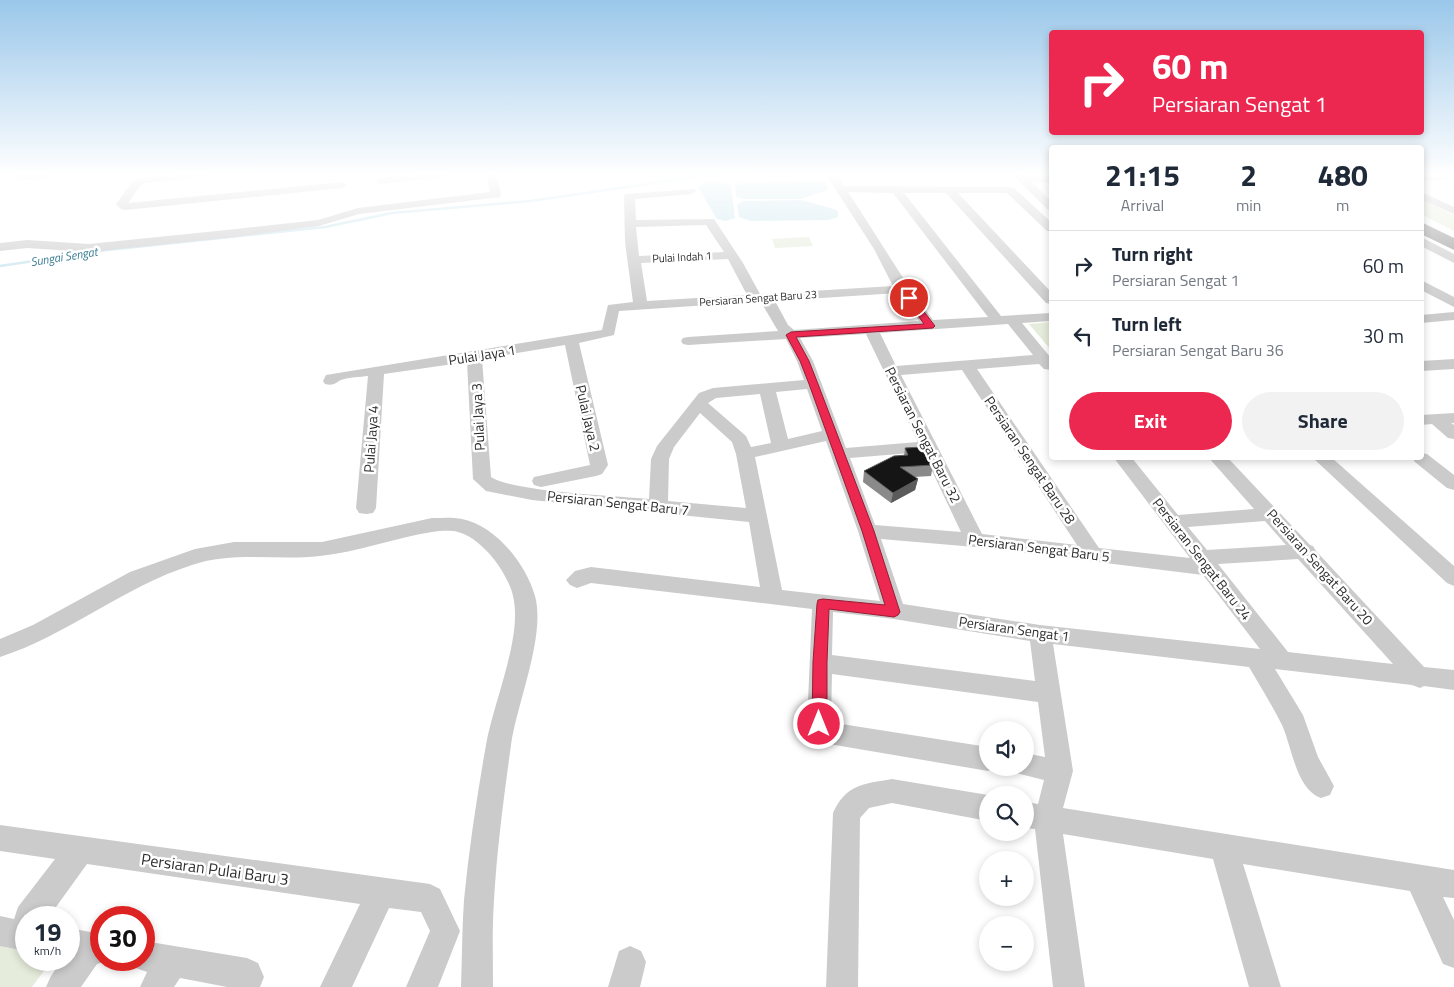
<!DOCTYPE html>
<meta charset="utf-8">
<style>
:root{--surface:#fff;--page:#f2f2f3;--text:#1f2937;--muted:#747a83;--line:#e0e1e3;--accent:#ed2850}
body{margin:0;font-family:"Titillium Web",sans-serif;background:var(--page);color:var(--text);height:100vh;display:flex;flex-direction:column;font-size:19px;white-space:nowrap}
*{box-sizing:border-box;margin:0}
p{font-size:16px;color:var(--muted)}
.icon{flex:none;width:28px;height:28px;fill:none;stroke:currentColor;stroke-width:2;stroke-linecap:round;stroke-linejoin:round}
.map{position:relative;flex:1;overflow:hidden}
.drawer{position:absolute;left:1049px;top:145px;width:375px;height:315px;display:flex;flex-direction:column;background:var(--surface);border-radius:5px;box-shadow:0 2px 8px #0003}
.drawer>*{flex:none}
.top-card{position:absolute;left:1049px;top:30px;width:375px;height:105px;border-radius:5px;box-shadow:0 2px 8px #0003;background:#ed2850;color:#fff;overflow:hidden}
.controls{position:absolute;left:979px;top:721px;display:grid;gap:10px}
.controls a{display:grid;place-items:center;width:55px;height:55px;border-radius:50%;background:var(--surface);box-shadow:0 2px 8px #0003;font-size:25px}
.speed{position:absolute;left:15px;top:906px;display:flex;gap:10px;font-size:25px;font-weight:700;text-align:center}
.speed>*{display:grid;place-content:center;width:65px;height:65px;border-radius:50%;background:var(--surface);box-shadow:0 2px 8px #0003;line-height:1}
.speed small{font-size:12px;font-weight:400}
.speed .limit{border:8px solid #d22;background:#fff;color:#111}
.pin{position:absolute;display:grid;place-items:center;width:42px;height:42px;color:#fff;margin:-21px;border:2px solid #fff;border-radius:50%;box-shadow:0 1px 5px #0007}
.me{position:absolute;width:55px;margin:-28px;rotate:0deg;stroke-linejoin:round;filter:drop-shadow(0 0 4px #0008)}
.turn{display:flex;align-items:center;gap:18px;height:105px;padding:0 20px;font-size:22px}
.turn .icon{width:65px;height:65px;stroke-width:2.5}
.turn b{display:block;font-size:35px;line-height:42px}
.eta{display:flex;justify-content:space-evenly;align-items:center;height:85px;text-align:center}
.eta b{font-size:30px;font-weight:700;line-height:35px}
.primary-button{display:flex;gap:10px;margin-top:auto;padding:10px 20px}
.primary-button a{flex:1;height:58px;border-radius:30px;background:var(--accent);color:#fff;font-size:20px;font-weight:700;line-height:58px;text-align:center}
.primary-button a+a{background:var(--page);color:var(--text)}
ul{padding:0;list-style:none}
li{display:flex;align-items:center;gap:15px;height:70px;padding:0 20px;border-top:1px solid var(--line)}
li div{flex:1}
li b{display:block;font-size:19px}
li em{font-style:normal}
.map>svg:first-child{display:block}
.green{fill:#e6ecdb}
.water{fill:#c6e3ed}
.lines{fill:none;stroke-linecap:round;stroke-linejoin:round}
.stream{stroke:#c6e3ed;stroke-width:2.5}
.minor{fill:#cbcbcb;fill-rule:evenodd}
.highway{fill:#959595;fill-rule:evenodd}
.wall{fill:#8a8a8a}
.shaded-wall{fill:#5b5b5b}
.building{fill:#151515;stroke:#5b5b5b}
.route{fill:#ed2850;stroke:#9a1a34}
.labels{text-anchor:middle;stroke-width:5;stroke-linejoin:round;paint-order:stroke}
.far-street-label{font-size:11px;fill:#2e2e2e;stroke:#fff}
.far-water-label{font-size:12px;font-style:italic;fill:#387c93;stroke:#fff}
.street-label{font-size:14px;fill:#2e2e2e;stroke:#fff}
.near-street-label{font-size:16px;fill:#2e2e2e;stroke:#fff}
</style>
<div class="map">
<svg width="1454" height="987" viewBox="0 0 1454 987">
<rect width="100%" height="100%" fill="#fff"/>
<g class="green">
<path d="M1421,199l33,16v16l-33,-17z"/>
<path d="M809,237l4,9 -38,2 -3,-9z"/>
<path d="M1051,322v28l-22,-26z"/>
<path d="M0,945l26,5v10h26l-20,27h-32z"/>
</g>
<g class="water">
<path d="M818,181l9,2v7l-27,9h-56l-8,-2 -1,-10 4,-4z"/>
<path d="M705,182h15l11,3 4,33 -9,3 -9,-2 -19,-32z"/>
<path d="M801,200l33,9 4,2v6l-10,3 -77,1 -12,-4 -2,-12 6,-4z"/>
</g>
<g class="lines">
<path class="stream" d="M0,266l107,-16 218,-23 67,-14 138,-12 194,-28"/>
<g class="minor">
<path d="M16,173h41l-1,2 -26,5 -15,-2 -1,-2z"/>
<path d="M181,173h31l-5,3 -62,7 -4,2 -13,18 214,-21 5,3 -5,3 -217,22 -4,-1 -5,-5 17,-23 6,-3z"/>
<path d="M427,173h31l-5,3 -73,8 -5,-3 5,-3z"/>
<path d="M486,173h10l5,22 -1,2 -141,17 -40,12 -83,11 -147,15 -62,-4 -27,3v-8l27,-3 62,4 147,-15 82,-9 40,-12 132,-16z"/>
<path d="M825,173h10l9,13 166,1 4,1 37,34v9h-4l-40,-38h-49l93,99v12l-5,-1 -100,-110h-42l97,123 50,-3v8l-29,2 29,35v12l-7,-1 -5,-5 -62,5 122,179 91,10 -76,-100h18l46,57 76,-6 -45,-51h19l82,87 3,1 3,5 108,116 30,3v20l-30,-4 -4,2 -8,-3 -137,-16 28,46 15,42 16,29 -4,9 -9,3c-25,-9 -29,-51 -39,-73 -10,-20 -22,-39 -33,-58l-196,-23 20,127 -10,37 391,62v28l-11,-1 11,23v48l-11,-4 -33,-73 -167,-27 38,123h-32l-36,-128 -150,-25 22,153h-32l-18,-158 -10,-1v-26l13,2 6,-24 -28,-7 -3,-5h12v-15l20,4 -7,-55 -206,-28 -1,46 4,3 153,24v21h8l-8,3 -159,-27c-11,-4 -17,-10 -22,-20l5,-115 -221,-26 -14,5 -7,-3 -4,-5 9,-9 16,-4 169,20 -11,-65 -217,-22 -46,-9 -13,-12 -6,-117 -83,12 -8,134 -3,5 -7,1 -7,-1 -3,-5 12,-132c-8,1 -19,1 -27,4 -6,3 -7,6 -16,4l-2,-3 3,-6 276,-45 6,-25 25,-3 -8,-60 -1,-46 1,-2 70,-5 1,2 -5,3 -56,5 1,21 78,-1 29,44 17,31 133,-8 -19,-37zM848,192l45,1 95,124 -55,3c-31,-40 -56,-85 -85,-128zM706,225l18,27 -85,4 -3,-29zM728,259l19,36 -100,6 -6,-38zM898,293l21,28 -125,9 -6,-5 -13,-24zM753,302h8l17,29 -90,6 -5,1 -2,3 2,3 5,1 98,-6 11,22 7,19 -91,8 -14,5 -42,53 -6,13 -2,40c-32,-3 -136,-7 -158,-22l-9,-118 83,-14 25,120 -56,12 -2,4 2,4 7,2 55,-11 6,-2 6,-9 -29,-122 35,-8 5,-24zM1008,324l25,31 -137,11 -16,-33zM866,334l52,108 -72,6 -33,-87 -13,-23zM962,370l115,175 -95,-11 -81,-159zM807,389l15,42 -34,8 -12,-47zM760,394l11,49 -20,4 -5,-11 -38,-33 8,-5zM700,413l32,29 4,12 10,54 -78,-7 1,-42 5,-12zM826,441l32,90 22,70 -98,-11 -27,-133zM923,452l38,80 -86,-7 -25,-67zM1265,521l21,24 -79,5 -19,-23zM881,539l94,8 228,28 57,74 -220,-24 -137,-21zM1298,559l95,105 -105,-12 -70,-88zM833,612l61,7 136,22 5,40 -203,-26z"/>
<path d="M1011,173h11l3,3h26v6h-19l19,19v9l-4,-1z"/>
<path d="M1447,174l5,3 -1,2 -30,2v-6z"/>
<path d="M1421,192l33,15v7l-33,-15z"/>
<path d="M1421,237l33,17v9l-33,-17z"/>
<path d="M1421,280l33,17v10l-33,-17z"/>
<path d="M1454,312v8l-33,3v-8z"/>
<path d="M1454,359v10l-33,2v-10z"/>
<path d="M1454,413v10h-3l3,2v14l-6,-1 -16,-14 -11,1v-10z"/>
<path d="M1421,453l6,1 27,21v15l-7,-2 -32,-26 -3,-4h9z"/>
<path d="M1313,458h19l122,108v20l-7,-3z"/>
<path d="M432,518c10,0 20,-1 30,1 34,7 64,45 73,77 11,40 -18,107 -24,149 -7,51 -14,103 -17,155 -2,29 -1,58 -1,87h-32c1,-29 1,-58 3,-87 5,-52 13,-104 22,-155 7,-42 37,-108 27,-149 -5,-23 -31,-58 -55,-64 -8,-2 -18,-1 -26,0 -38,6 -74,20 -112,24 -43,5 -86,-5 -128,9 -69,22 -124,70 -192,92v-18l33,-14 97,-53 65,-23 39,-7h88z"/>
<path d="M892,779l96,16v26l-96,-18 -23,5 -9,10 -2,169h-32l7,-174c13,-29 31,-29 59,-34z"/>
<path d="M0,825l430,59 10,5 20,42 -22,56h-32l24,-56 -9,-19 -32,-4 -37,79h-32l40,-83 -273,-40 -39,54h-22v33l-26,-5v-30l14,3 4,-12 37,-48 -55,-8z"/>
<path d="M69,928l32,6v26h9l-13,4 -16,23h-35l5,-11 11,-16h7z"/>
<path d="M144,941l103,17 11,5 6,14 -4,10h-33l-47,-9 -6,9h-34l7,-15 -14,-5 -3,-7h14z"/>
<path d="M630,946l11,5 5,11 -6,25h-32l11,-36z"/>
</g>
<path class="highway" d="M1421,222l33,16v12l-33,-16z"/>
</g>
<path class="wall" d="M905,448l28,17 -2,11 -17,1 4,2 -3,11 -24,13 -28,-21 1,-11 40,-15z"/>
<path class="shaded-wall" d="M918,479l-3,11 -24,13 2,-10z"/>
<path class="building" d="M924,447l9,18 -33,2 18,12 -25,14 -29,-22 30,-15 14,-1 -3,-7z"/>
<linearGradient id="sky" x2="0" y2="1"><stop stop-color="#9ac7ea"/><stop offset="0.56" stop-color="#fff"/><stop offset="1" stop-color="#fff" stop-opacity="0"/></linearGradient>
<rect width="1454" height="311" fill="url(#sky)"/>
<path class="route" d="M906,296h6l23,30 -2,2 -137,9 13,24 9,23 56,147 26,81 -2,3 -4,2 -65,-8 -2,53v62l-2,4 -6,2 -5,-2 -2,-4 1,-62 4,-58 1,-4 5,-1 62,6 -23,-74 -53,-147 -9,-23 -14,-26 5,-3 133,-8 -19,-26z"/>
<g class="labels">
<g class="far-street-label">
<text transform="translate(682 257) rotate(-3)" y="4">Pulai Indah 1</text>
<text transform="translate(758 298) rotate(-4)" y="4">Persiaran Sengat Baru 23</text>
</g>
<g class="far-water-label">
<text transform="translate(64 257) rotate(-9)" y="4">Sungai Sengat</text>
</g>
<g class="street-label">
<text transform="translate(482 355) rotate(-9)" y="5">Pulai Jaya 1</text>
<text transform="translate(478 417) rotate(-93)" y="5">Pulai Jaya 3</text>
<text transform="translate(588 418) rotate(77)" y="5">Pulai Jaya 2</text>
<text transform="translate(923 435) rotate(63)" y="5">Persiaran Sengat Baru 32</text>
<text transform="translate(371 439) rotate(-86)" y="5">Pulai Jaya 4</text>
<text transform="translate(1030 460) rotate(56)" y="5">Persiaran Sengat Baru 28</text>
<text transform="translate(618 503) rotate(6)" y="5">Persiaran Sengat Baru 7</text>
<text transform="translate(1039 548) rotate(7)" y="5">Persiaran Sengat Baru 5</text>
<text transform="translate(1202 559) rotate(52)" y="5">Persiaran Sengat Baru 24</text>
<text transform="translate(1320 567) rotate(48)" y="5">Persiaran Sengat Baru 20</text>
<text transform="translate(1014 629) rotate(8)" y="5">Persiaran Sengat 1</text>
</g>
<g class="near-street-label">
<text transform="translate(215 869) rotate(8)" y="6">Persiaran Pulai Baru 3</text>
</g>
</g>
</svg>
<div class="controls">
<a><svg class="icon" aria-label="sound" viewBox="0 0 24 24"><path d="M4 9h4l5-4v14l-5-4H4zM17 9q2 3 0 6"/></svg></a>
<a><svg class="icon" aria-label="search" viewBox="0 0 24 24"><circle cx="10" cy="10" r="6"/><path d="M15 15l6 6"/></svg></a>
<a>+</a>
<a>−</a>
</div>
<div class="speed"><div>19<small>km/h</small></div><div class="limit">30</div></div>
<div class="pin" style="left:909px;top:298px;background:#d93025"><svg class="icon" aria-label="arrive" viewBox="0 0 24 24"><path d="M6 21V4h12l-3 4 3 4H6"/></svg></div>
<svg class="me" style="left:819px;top:724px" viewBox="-20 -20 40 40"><circle r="17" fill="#ed2850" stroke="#fff" stroke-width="3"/><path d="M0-11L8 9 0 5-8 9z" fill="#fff"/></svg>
<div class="top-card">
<div class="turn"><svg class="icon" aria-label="right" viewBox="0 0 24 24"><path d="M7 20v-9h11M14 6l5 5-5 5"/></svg><div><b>60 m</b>Persiaran Sengat 1</div></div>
</div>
<section class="drawer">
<div class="eta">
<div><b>21:15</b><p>Arrival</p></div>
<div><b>2</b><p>min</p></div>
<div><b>480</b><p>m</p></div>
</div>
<ul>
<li><svg class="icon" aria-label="right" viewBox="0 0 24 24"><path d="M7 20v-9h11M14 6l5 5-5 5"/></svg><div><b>Turn right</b><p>Persiaran Sengat 1</p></div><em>60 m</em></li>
<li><svg class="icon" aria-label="left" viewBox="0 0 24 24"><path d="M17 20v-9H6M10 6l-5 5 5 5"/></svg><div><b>Turn left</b><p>Persiaran Sengat Baru 36</p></div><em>30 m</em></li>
</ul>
<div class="primary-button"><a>Exit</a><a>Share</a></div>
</section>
</div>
